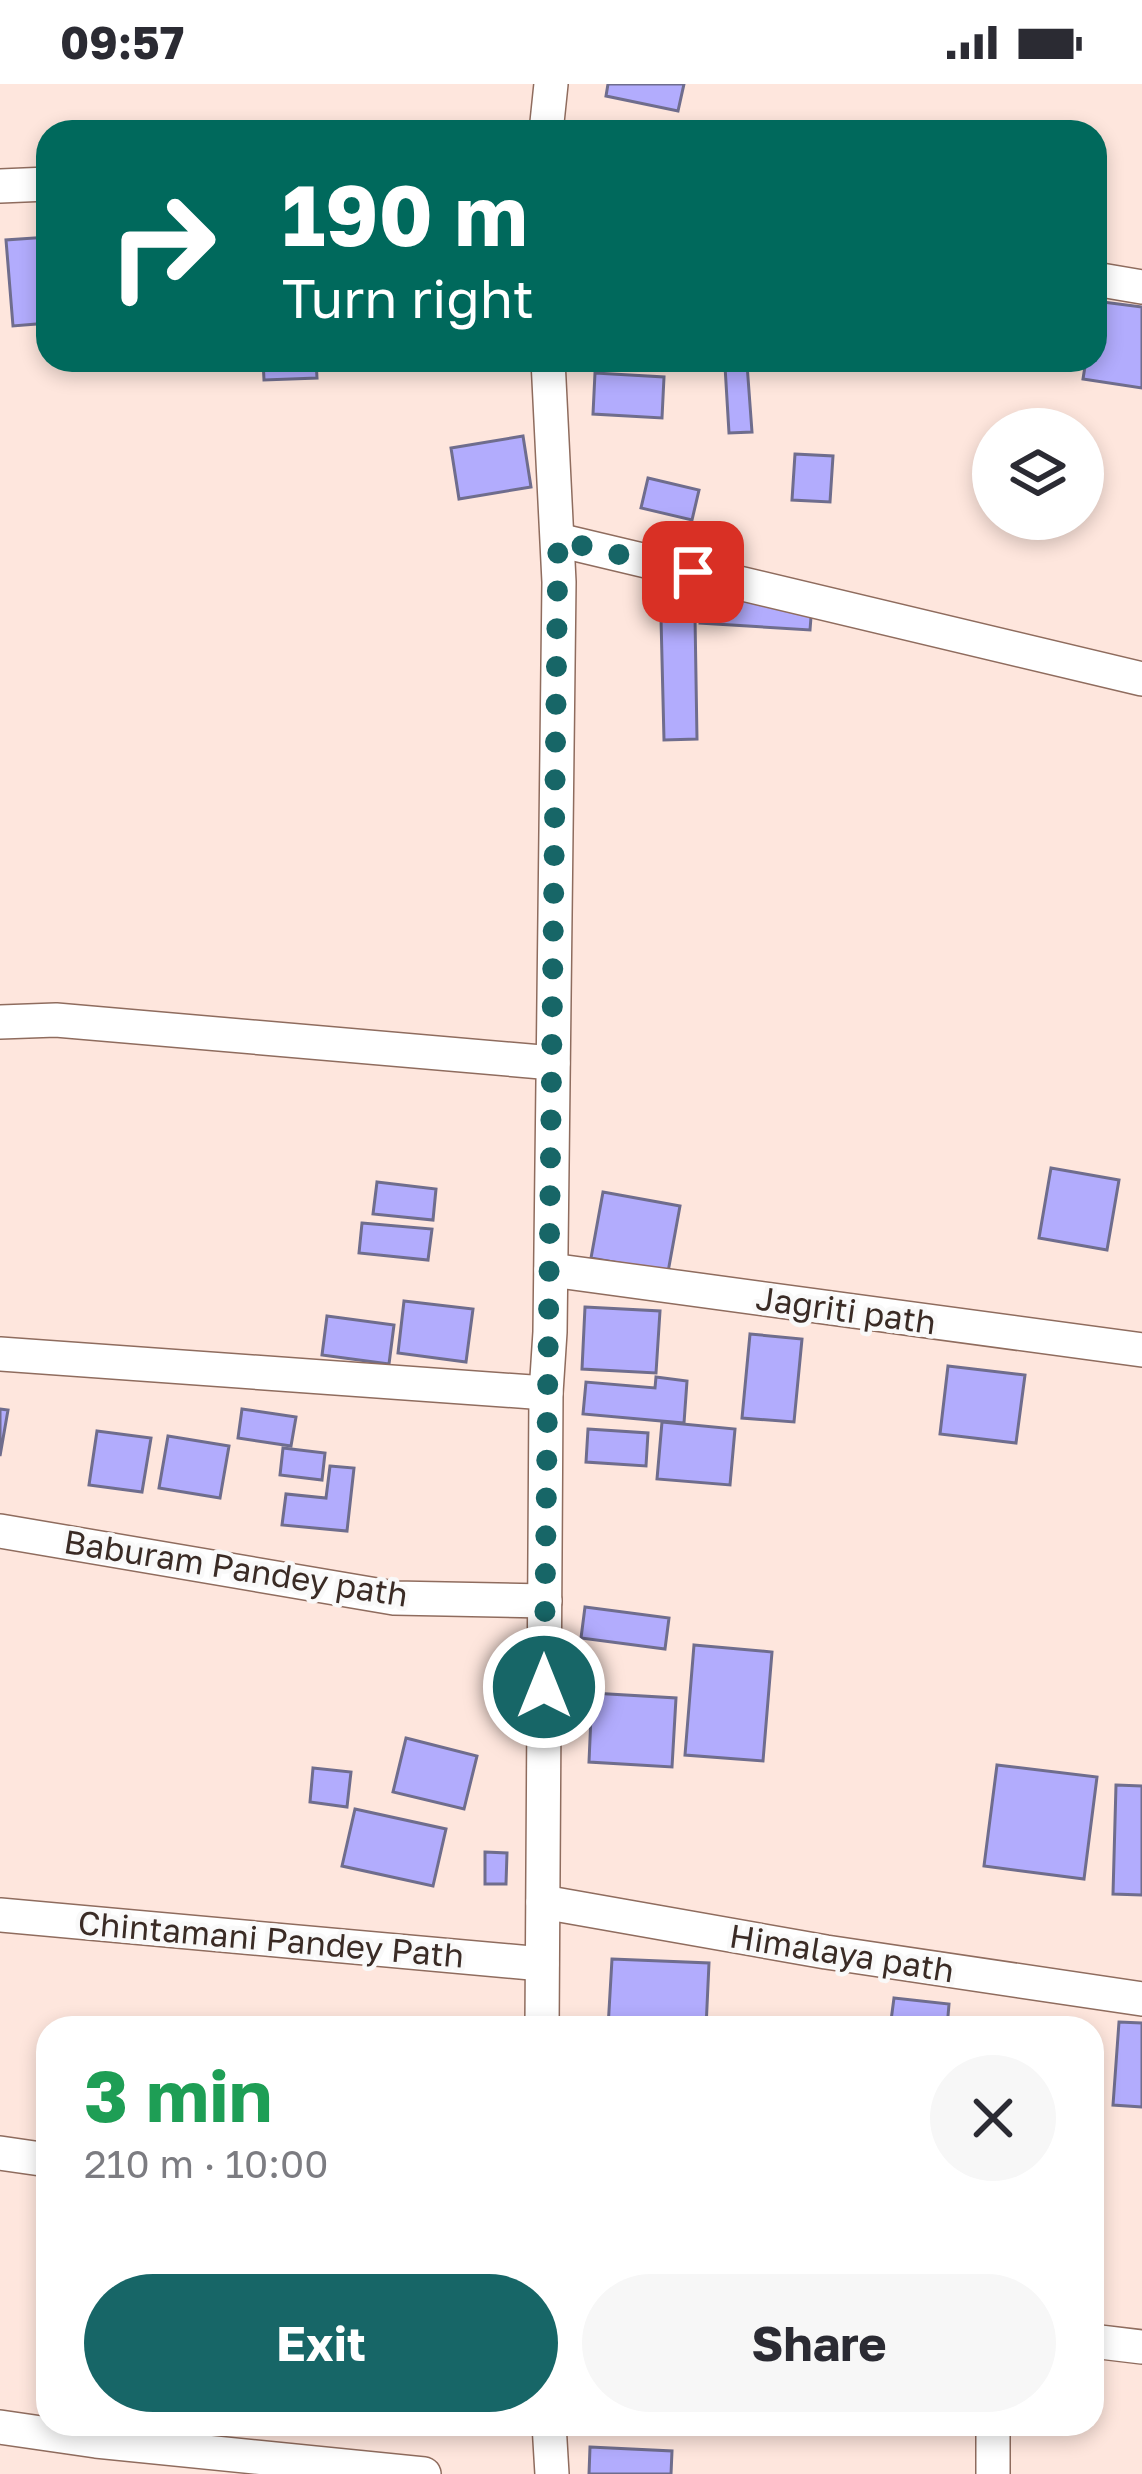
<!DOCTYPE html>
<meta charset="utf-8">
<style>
:root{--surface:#fff;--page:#f7f7f7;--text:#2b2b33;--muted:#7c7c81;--accent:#176667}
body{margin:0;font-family:"Golos Text",sans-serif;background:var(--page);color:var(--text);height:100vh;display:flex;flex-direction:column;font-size:45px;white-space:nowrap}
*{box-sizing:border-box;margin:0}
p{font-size:39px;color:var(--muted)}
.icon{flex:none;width:66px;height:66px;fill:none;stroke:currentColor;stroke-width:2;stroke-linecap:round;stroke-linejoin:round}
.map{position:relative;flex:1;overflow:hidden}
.drawer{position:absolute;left:36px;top:1932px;width:1068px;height:420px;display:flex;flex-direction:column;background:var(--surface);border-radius:36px;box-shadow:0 6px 18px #0003}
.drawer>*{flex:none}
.guide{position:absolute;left:36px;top:36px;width:1071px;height:252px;border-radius:36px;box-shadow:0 6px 18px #0003;background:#00695c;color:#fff;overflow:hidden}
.fabs{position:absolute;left:972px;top:324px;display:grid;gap:24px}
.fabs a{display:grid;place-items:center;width:132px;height:132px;border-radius:50%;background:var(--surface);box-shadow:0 6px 18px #0003;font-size:60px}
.pin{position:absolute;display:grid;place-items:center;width:102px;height:102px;color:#fff;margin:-51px;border-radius:24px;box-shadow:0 6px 18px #0006}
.me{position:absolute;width:132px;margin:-66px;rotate:0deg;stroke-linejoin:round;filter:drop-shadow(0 0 9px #0008)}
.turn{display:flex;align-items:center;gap:42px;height:252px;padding:0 48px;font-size:54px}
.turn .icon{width:156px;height:156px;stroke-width:2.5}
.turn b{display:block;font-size:84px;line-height:102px}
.round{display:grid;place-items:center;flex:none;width:126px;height:126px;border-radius:63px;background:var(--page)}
.head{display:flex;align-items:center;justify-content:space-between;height:204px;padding:0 48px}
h1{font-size:72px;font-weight:700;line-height:90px;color:#1e9e55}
.cta{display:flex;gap:24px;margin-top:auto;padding:24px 48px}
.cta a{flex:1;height:138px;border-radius:72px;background:var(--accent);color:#fff;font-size:48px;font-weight:700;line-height:138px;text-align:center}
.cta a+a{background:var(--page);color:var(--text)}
.status{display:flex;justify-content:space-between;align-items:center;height:84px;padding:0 60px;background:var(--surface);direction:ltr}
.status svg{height:33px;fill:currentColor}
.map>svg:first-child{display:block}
.building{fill:#b2acfd;stroke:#6f6d8d;stroke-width:3}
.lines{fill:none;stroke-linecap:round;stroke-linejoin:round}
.minor-casing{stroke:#8f6c5e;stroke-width:36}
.minor{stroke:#fff;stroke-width:33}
.route{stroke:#176667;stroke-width:21;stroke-dasharray:0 37.8}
.labels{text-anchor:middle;stroke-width:9;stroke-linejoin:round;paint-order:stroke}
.street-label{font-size:33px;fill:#3a2b25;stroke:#f9f9f9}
</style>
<div class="status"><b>09:57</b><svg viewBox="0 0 49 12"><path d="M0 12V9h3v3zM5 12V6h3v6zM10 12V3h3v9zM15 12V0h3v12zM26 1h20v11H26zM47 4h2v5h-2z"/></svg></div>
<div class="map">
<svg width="1142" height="2390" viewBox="0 0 1142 2390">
<rect width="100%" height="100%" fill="#fee6dd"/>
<g class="building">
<path d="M608,0h76l-6,27 -72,-15z"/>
<path d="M48,153v86l-35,3 -7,-86z"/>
<path d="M1095,217l47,6v81l-59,-9 3,-19h9z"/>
<path d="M263,276h53l1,18 -53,2z"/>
<path d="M747,280l5,68 -23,1 -4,-67z"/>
<path d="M595,289l69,4 -2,41 -69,-4z"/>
<path d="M523,352l8,51 -72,12 -8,-51z"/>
<path d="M795,370l38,2 -3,46 -38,-2z"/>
<path d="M648,394l51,12 -7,30 -51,-12z"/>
<path d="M702,513l110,7 -2,26 -110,-7z"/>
<path d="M695,533l2,122 -33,1 -3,-122z"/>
<path d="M1051,1084l68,12 -12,70 -68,-12z"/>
<path d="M377,1098l59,7 -3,31 -60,-6z"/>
<path d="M603,1108l77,14 -12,66 -77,-14z"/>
<path d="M362,1139l70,6 -4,31 -69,-7z"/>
<path d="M404,1217l69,8 -7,53 -68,-9z"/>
<path d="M585,1223l75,4 -4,62 -74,-4z"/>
<path d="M327,1232l67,9 -5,39 -67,-9z"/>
<path d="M750,1250l52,5 -8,83 -52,-4z"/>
<path d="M948,1282l77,9 -9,68 -76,-9z"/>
<path d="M656,1293l31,4 -3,42 -101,-9 3,-32 69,6z"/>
<path d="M0,1325l8,1 -8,46z"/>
<path d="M242,1325l54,8 -5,29 -53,-8z"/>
<path d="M662,1338l73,7 -5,56 -73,-6z"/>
<path d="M588,1345l60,4 -2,33 -60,-4z"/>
<path d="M97,1347l54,7 -9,54 -53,-7z"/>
<path d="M168,1352l61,10 -9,52 -61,-10z"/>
<path d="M283,1364l42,5 -3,27 -42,-5z"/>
<path d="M330,1382l24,2 -7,63 -65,-6 4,-31 40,4z"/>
<path d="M585,1523l84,11 -4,31 -84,-11z"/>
<path d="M694,1561l78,7 -9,109 -78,-6z"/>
<path d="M592,1609l84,5 -4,69 -83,-5z"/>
<path d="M406,1654l71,18 -13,53 -71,-17z"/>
<path d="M997,1681l100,12 -13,102 -100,-13z"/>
<path d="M313,1684l38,4 -4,35 -37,-5z"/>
<path d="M1116,1701l26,1v109l-29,-1z"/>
<path d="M355,1725l91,20 -13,57 -91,-20z"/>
<path d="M485,1768l22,1 -1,31h-21z"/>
<path d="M612,1875l97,4 -3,65h-98z"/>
<path d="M894,1914l55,6 -2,24h-57z"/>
<path d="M1119,1938l23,1v84l-29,-2z"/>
<path d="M590,2363l82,4 -1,23h-82z"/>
</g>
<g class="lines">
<g class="minor-casing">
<g id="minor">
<path d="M546,48l5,-48"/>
<path d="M0,102l48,-2"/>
<path d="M1095,195l47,8"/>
<path d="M558,456l584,139"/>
<path d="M0,938l56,-2 497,43"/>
<path d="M551,1186l591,80"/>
<path d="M0,1270l546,39"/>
<path d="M0,1447l394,67 151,3"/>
<path d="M543,1818l283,50 316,47"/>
<path d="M0,1831l542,49"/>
<path d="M542,1944l4,-635 4,-61 9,-750 -11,-222"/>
<path d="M0,2069l48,7"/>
<path d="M1092,2257l50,6"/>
<path d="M549,2340l3,50"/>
<path d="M0,2343l96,14 328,33"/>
<path d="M993,2390v-50"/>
</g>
</g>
<use href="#minor" class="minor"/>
</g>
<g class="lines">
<path class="route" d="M544,1603l14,-1147 135,32"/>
</g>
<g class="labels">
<g class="street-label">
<text transform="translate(846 1226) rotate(8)" y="12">Jagriti path</text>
<text transform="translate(236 1484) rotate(9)" y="12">Baburam Pandey path</text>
<text transform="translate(271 1855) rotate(5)" y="12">Chintamani Pandey Path</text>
<text transform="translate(842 1869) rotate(9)" y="12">Himalaya path</text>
</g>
</g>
</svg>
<div class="fabs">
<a><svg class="icon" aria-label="layers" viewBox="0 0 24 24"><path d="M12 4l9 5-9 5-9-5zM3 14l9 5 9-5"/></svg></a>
</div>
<div class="pin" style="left:693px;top:488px;background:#d93025"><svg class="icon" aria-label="arrive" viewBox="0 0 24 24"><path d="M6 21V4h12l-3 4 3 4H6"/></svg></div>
<svg class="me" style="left:544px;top:1603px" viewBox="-20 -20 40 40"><circle r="17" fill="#176667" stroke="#fff" stroke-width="3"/><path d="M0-11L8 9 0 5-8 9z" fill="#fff"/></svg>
<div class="guide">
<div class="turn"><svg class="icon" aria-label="right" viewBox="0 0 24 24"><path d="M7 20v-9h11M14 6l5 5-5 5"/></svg><div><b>190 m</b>Turn right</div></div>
</div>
<section class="drawer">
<div class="head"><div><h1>3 min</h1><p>210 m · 10:00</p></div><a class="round"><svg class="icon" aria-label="close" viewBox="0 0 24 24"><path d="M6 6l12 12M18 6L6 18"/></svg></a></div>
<div class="cta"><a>Exit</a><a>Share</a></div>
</section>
</div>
